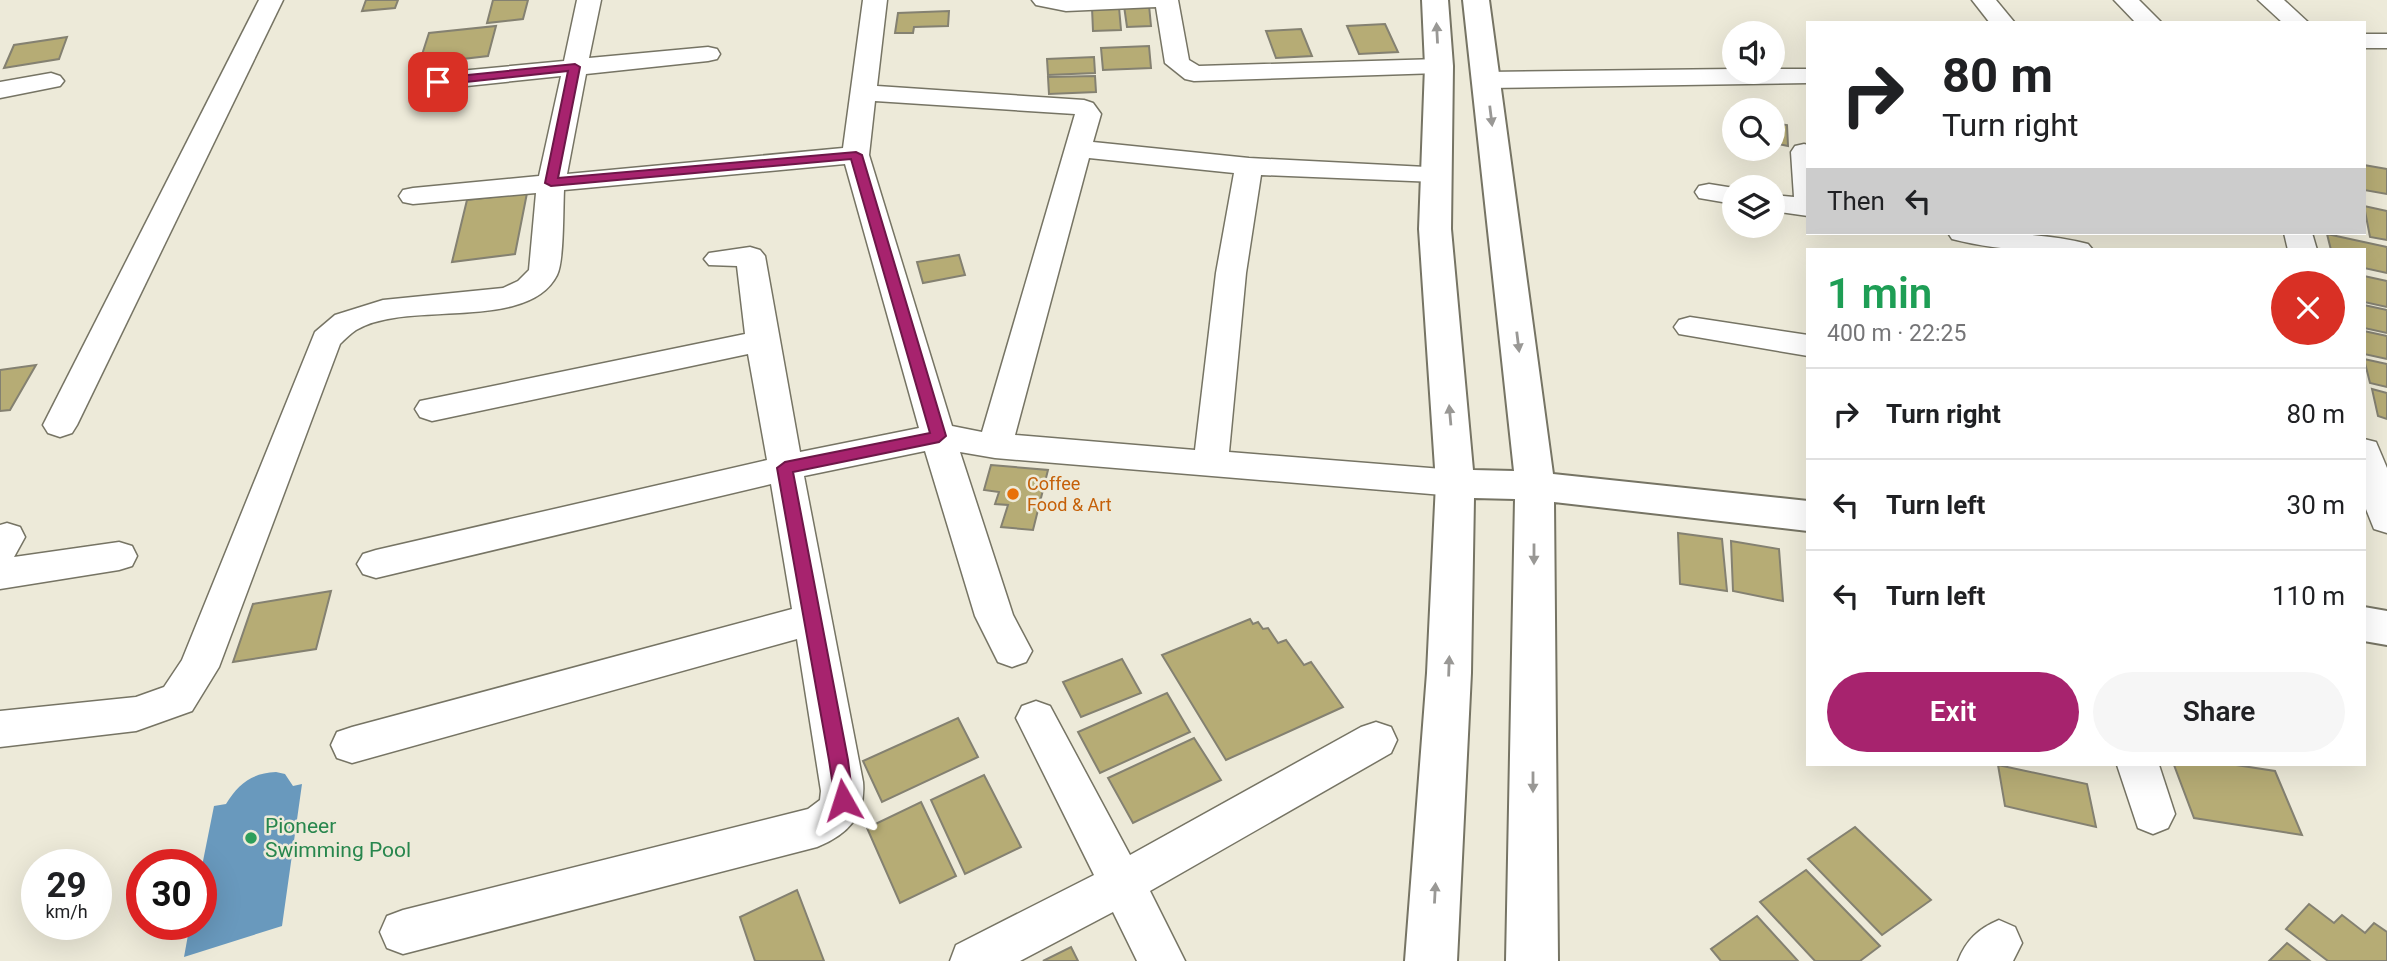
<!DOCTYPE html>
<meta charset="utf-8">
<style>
:root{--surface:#fff;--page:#f6f6f6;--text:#202124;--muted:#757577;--line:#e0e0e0;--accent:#a7236e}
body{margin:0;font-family:Roboto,sans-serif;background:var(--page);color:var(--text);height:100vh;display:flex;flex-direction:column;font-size:26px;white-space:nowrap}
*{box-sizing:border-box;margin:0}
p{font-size:23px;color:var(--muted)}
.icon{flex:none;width:38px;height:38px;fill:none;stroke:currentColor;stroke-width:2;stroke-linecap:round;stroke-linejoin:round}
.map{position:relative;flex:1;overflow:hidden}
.panel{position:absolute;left:1806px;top:248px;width:560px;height:518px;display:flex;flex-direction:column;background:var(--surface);border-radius:0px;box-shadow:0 7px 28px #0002}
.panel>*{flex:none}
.hud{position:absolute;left:1806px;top:21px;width:560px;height:214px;border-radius:0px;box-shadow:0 7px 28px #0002;background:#fff;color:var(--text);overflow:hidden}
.controls{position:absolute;left:1722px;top:21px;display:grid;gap:14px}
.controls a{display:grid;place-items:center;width:63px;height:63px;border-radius:50%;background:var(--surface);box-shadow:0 7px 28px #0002;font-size:35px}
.speed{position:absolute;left:21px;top:849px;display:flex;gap:14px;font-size:35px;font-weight:700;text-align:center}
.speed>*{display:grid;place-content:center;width:91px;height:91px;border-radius:50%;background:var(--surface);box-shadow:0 7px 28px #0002;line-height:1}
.speed small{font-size:18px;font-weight:400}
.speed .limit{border:10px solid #d22;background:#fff;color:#111}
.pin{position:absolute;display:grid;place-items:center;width:60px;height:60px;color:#fff;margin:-30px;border-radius:14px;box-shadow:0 4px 10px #0006}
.me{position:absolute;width:77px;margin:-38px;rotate:354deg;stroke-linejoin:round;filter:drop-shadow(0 0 5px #0008)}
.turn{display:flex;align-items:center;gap:24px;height:147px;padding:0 21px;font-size:32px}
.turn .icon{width:91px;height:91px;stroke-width:2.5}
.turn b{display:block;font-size:49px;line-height:60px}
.then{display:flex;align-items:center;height:66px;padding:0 21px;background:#0003;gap:14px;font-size:26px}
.round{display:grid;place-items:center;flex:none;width:74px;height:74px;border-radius:37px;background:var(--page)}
.summary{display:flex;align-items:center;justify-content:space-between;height:119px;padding:0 21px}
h1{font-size:42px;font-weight:600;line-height:52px;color:#1e9e55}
.action{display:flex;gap:14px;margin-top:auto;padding:14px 21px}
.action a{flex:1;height:80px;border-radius:42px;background:var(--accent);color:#fff;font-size:28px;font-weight:600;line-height:80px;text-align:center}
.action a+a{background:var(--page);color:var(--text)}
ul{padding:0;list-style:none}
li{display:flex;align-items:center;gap:21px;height:91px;padding:0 21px;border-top:2px solid var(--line)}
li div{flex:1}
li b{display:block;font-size:26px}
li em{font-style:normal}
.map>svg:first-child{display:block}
.water{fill:#6999bd}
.building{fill:#b6ac75;stroke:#848171;stroke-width:2}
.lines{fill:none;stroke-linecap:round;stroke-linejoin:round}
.street-casing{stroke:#767464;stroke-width:3}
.secondary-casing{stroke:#767464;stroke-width:4}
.street{fill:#fff;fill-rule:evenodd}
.secondary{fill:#fff;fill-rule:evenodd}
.oneway{fill:#999895}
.route{fill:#a7236e;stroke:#6d1748;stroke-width:2}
.food-dot{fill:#e8710a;stroke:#edead9;stroke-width:2.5}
.leisure-dot{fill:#2e9e5b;stroke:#edead9;stroke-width:2.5}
.labels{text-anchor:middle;stroke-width:5;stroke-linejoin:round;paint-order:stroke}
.food-label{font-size:18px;fill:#c56008;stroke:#edead9;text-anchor:start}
.near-leisure-label{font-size:21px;fill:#27864d;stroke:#edead9;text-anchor:start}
</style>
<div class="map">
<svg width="2387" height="961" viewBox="0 0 2387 961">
<rect width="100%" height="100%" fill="#edead9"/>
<path class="water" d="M276,772l9,2 8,12 9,-2 -20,142 -98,31 6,-33h11v-53l13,-65 12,-2c12,-20 26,-31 50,-32z"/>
<g class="building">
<path d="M366,0h32l-3,8 -33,3z"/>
<path d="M493,0h35l-5,19 -36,4z"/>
<path d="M1149,5l2,21 -24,1 -3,-21z"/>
<path d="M1119,7l2,23 -28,1 -1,-23z"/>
<path d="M949,11l-1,15 -34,1 -1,6h-18l3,-20z"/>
<path d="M1385,24l13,28 -39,2 -12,-28z"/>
<path d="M496,26l-8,30 -69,8 10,-31z"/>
<path d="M1301,29l11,27 -36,2 -10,-27z"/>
<path d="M67,37l-8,22 -55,9 10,-23z"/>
<path d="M1149,46l2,22 -48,2 -2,-22z"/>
<path d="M1094,57l1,16 -47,2 -1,-16z"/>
<path d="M1095,76l1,16 -47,2 -1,-17z"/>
<path d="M1773,123l14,2 1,21 -15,-3z"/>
<path d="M2364,165l23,4v25l-23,-4z"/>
<path d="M527,193l-12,61 -63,8 15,-62z"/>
<path d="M2364,206l23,5v29l-17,-3z"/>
<path d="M2327,234l60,13v26l-23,-5v-18h-33z"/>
<path d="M959,255l6,20 -42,8 -6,-21z"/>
<path d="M2364,276l23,5v26l-23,-5z"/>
<path d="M2364,305l23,5v23l-23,-5z"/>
<path d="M2364,331l23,5v23l-23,-5z"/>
<path d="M2364,359l23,5v23l-17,-4z"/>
<path d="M36,365l-26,45 -10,1v-41z"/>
<path d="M2372,389l15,4v26l-9,-3z"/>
<path d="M991,465l57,5 -15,60 -32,-3 7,-22 -13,-1 4,-12 -15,-2z"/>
<path d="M1678,533l44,6 5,52 -47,-7z"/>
<path d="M1731,541l48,8 4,52 -50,-10z"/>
<path d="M331,591l-15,58 -83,13 20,-58z"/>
<path d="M1250,619l3,5 5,-2 5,7 5,-1 10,15 8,-3 18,25 7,-3 32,45 -117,53 -64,-105z"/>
<path d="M1122,659l19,34 -60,24 -18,-35z"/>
<path d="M1167,693l23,39 -90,41 -22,-41z"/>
<path d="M958,718l20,39 -96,45 -19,-41z"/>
<path d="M1194,738l27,42 -88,43 -25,-45z"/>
<path d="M1998,765l89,19 9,43 -91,-21z"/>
<path d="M2174,765h62l39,6 27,64 -108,-17z"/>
<path d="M984,775l37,72 -56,27 -34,-74z"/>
<path d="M921,802l35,74 -56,27 -33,-75z"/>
<path d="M1855,827l76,73 -49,35 -74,-76z"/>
<path d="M1806,870l74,76 -20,15h-45l-55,-59z"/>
<path d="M797,890l27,71h-69l-15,-44z"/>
<path d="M2309,904l25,19 8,-8 23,18 9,-10 13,9v29h-59l-42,-32z"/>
<path d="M1757,916l41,45h-77l-10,-12z"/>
<path d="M2287,943l23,18h-41z"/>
<path d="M1071,947l7,14h-35z"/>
</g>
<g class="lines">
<g class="street-casing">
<g id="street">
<path d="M259,0h24l-206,425 -5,8 -12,4 -12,-4 -5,-8z"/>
<path d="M577,0h24l-12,58 119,-11 9,2 3,5 -3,5 -9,2 -122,13 -19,100 276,-26 20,-148h24l-10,86 207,14 9,3 8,11 -8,28 156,16 197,10 4,6 -4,6 -10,2 -175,-7 -15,98 -17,179 226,18 12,4 6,9 -6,9 -12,4 -460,-38 -35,-6 53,163 19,36 -6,11 -14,5 -14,-5 -23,-46 -50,-165 -121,25 59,306c3,34 -16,53 -46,65l-414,107 -16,-6 -7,-16 7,-16 16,-6 405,-101 12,-9 1,-9 -24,-152 -445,124 -15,-5 -6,-13 6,-13 15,-5 440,-118 -21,-125 -395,94 -13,-4 -6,-10 6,-10 13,-4 391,-90 -19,-106 -316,67 -12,-4 -5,-8 5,-8 325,-67 -8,-68 -28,-1 -5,-6 5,-6 41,-6 10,3 5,6 35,196 119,-24 -74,-264 -281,26c-1,18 0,72 -7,85 -29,58 -151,24 -201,55 -6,4 -11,9 -16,14l-121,323 -27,44 -56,20 -136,16v-36l136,-14 28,-10 18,-27 133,-328 20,-17 48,-15 120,-12 15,-7 11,-11 7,-77 -123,11 -10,-2 -4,-6 4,-6 10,-2 126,-12 22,-100 -123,13 -9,-3 -4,-5 4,-5 9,-3 126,-12zM875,101l200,13 -93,318 -30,-6 -83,-271zM1089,158l145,15 -18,100 -21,177 -180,-15z"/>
<path d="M1032,0h146l11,60 10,6 240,-7 9,2 3,5 -3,5 -9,2 -245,8 -9,-2 -20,-16 -9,-56 -90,4 -30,-6z"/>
<path d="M1972,0h24l19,23h-25z"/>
<path d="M2114,0h25l23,23h-26z"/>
<path d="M2258,0h26l25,23h-26z"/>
<rect x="2364" y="34" width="23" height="14"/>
<path d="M1734,69l39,3v-3h35v14l-321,5 -9,-3 -4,-5 4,-5 9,-3z"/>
<path d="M51,73l9,3 4,5 -4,5 -60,12v-16z"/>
<path d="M1804,144l4,1v71l-35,-5v-16l21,2 -3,-45 4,-6z"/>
<path d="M1709,184l25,4v16l-35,-6 -4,-6 4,-6z"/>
<path d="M1948,233c47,0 94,-1 140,11l5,6c-47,2 -95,1 -141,-11z"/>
<path d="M2284,233h28l5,17h-29z"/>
<path d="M1690,317l118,18v21l-129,-22 -5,-7 5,-7z"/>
<path d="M2364,439l12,3 11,26v65l-13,-4 -10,-25z"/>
<path d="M7,523l13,4 5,10 -11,20 105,-15 13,4 5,10 -5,10 -13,4 -119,19v-64z"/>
<path d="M1036,701l14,5 80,149 231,-128 15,-5 15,5 6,13 -6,13 -241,138 35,70h-48l-24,-49 -93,49h-70l6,-16 138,-70 -78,-157 6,-12z"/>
<path d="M2117,765h42l16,49 -7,14 -15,6 -15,-6z"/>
<path d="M1999,920l16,7 7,16 -9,18h-55c8,-21 20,-32 41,-41z"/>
</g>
</g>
<g class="secondary-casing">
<g id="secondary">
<path d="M1422,0h26l5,66 -2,163 22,241 41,1 -51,-471h26l64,474 255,27v30l-254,-29 4,459h-52l9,-462 -41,-1 -3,175 -14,288h-52l22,-288 9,-190 -17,-254 6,-163z"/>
<path d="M2364,607l23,4v34l-23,-4z"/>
</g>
</g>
<use href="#street" class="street"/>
<use href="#secondary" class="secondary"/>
</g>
<defs><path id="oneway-solid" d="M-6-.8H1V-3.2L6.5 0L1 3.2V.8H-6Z" transform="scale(1.75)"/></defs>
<g class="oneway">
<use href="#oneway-solid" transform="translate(1437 33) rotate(-93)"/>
<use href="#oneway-solid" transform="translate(1491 116) rotate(83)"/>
<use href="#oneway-solid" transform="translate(1518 342) rotate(83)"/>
<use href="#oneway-solid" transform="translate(1450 415) rotate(-95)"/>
<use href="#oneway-solid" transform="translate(1534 554) rotate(90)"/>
<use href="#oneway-solid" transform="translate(1449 666) rotate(-88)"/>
<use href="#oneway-solid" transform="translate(1533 782) rotate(90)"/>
<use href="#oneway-solid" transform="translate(1435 893) rotate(-87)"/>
</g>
<path class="route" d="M575,64l5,3 -22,111 298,-26 6,3 84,281 -7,6 -146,30 55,288 5,40 -3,6 -7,3 -7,-3 -7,-46 -52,-292 8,-6 145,-29 -79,-274 -300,27 -6,-3 23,-112 -130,14 -6,-3 6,-4z"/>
<circle class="food-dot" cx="1013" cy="494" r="7"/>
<circle class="leisure-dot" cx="251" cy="838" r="7"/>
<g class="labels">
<g class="food-label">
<text x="1027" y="490">Coffee<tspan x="1027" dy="21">Food &amp; Art</tspan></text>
</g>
<g class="near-leisure-label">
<text x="265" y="833">Pioneer<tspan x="265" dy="24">Swimming Pool</tspan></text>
</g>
</g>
</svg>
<div class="controls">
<a><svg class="icon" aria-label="sound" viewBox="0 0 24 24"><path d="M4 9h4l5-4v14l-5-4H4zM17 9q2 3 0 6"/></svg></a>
<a><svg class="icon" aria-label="search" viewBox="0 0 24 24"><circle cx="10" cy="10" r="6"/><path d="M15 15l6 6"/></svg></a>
<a><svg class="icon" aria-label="layers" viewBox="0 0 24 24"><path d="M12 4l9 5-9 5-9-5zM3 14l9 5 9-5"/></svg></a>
</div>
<div class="speed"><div>29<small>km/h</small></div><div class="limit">30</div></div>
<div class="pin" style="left:438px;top:82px;background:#d93025"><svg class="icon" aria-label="arrive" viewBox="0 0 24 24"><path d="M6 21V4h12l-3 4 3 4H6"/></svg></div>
<svg class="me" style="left:843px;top:800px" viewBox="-20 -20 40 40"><path d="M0-17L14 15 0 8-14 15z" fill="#a7236e" stroke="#fff" stroke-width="4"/></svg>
<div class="hud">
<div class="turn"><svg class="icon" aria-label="right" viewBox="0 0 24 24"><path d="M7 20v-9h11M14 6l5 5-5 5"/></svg><div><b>80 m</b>Turn right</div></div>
<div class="then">Then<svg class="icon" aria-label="left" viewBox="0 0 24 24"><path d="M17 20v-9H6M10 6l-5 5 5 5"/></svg></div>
</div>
<section class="panel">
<div class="summary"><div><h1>1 min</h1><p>400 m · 22:25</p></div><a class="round" style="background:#d93025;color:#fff"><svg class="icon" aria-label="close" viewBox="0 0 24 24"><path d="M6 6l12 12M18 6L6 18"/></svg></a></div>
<ul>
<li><svg class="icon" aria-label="right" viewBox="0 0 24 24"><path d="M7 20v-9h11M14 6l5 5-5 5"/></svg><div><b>Turn right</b></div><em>80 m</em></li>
<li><svg class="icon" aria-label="left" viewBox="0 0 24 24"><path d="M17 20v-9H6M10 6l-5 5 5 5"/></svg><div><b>Turn left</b></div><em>30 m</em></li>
<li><svg class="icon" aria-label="left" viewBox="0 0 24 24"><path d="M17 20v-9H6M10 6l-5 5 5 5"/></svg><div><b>Turn left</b></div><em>110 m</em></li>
</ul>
<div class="action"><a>Exit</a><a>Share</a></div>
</section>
</div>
